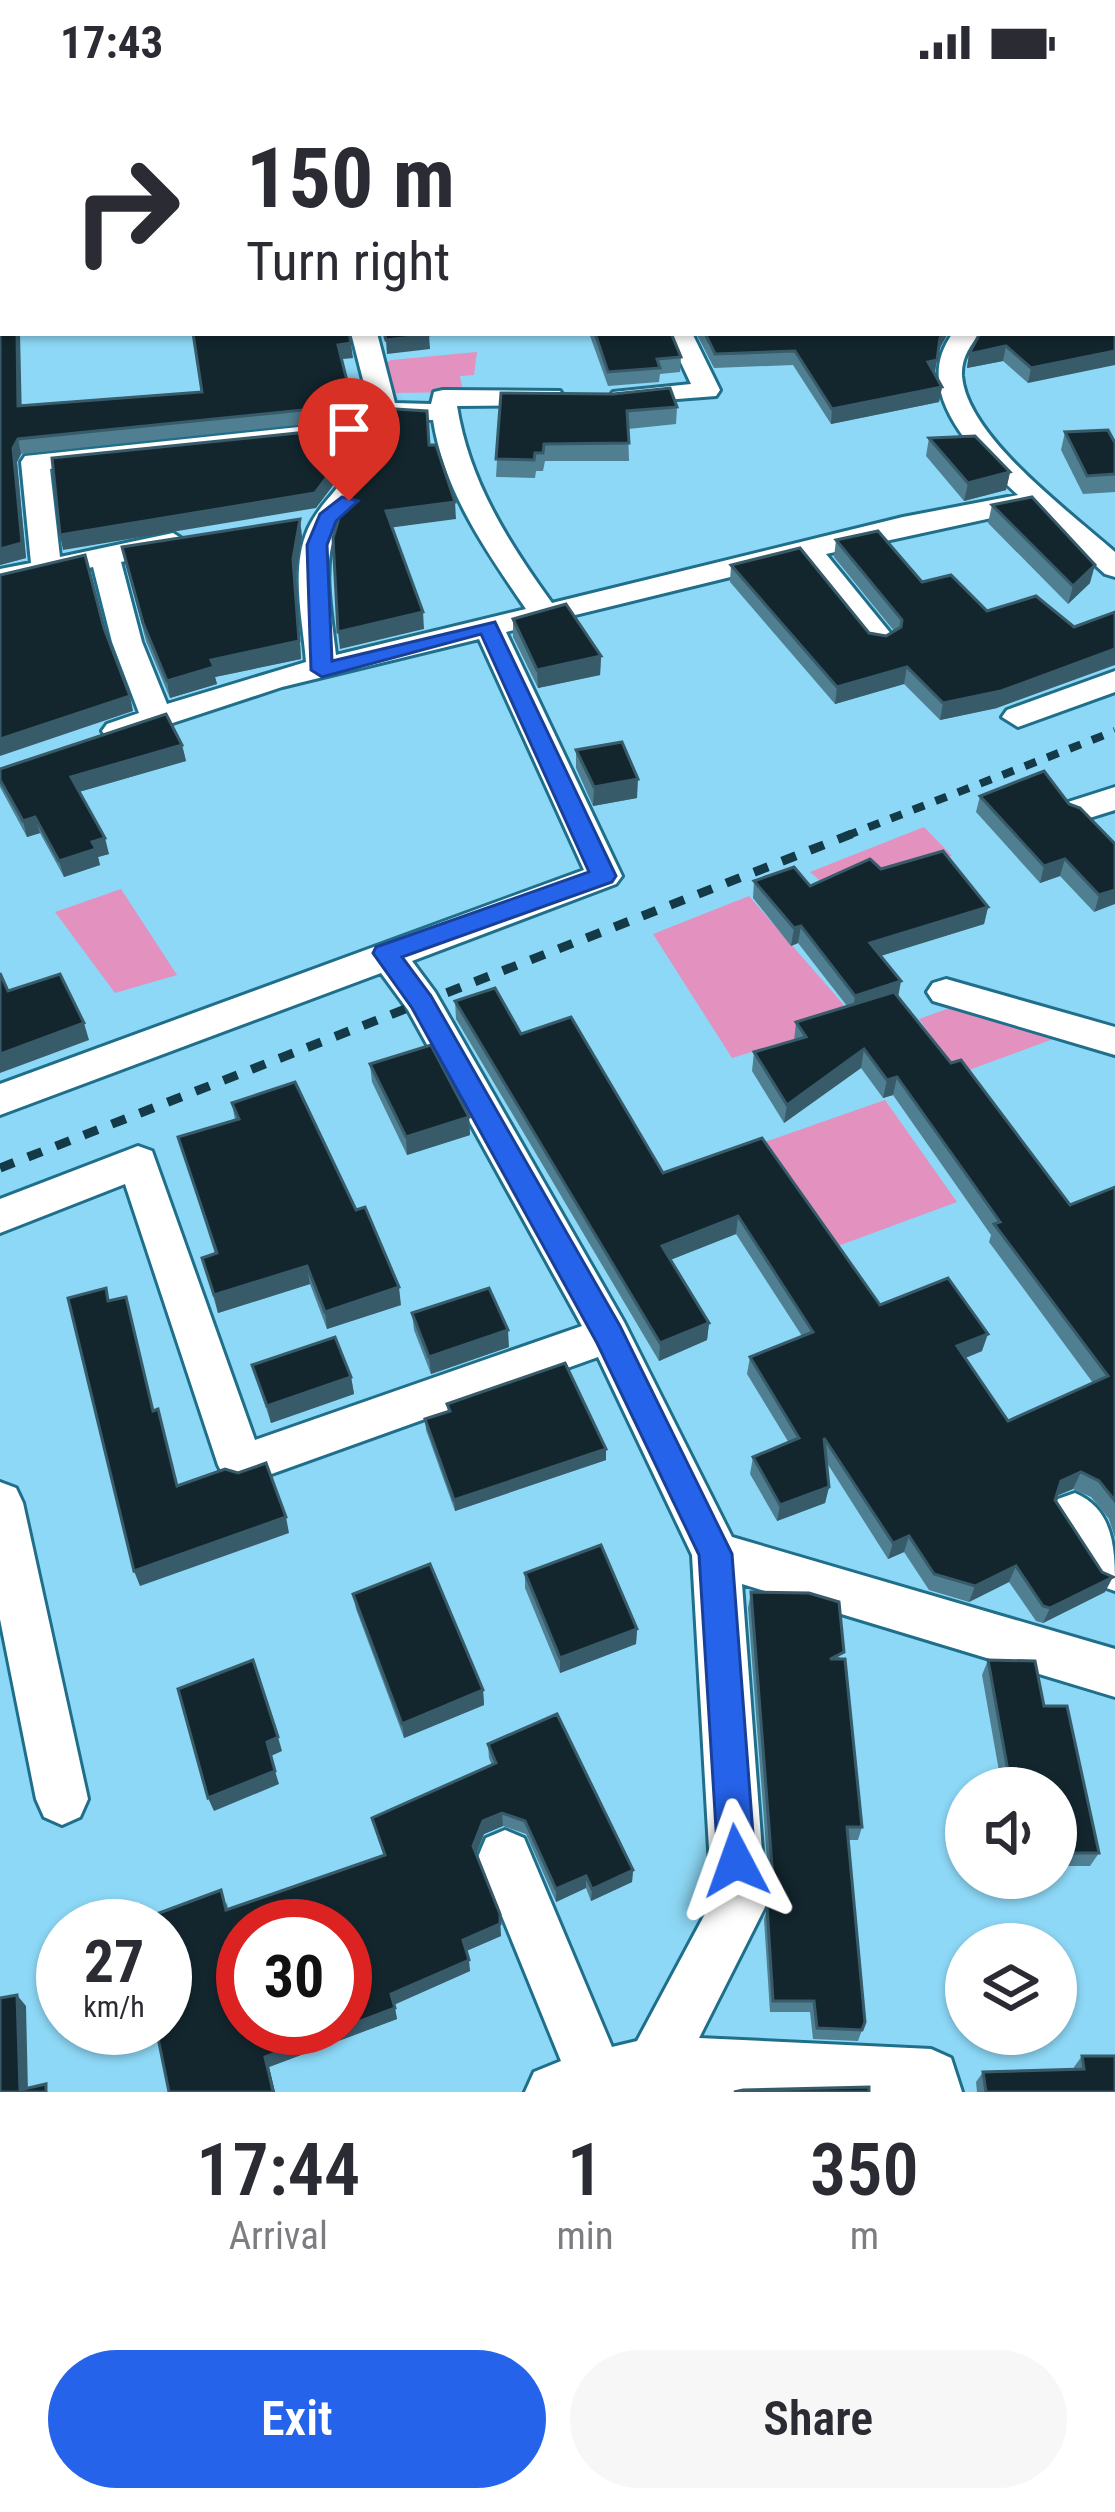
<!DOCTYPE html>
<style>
:root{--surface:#fff;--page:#f7f7f7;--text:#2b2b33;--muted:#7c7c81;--accent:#2563eb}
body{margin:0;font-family:"Roboto Condensed",sans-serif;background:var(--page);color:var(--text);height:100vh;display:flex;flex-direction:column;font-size:45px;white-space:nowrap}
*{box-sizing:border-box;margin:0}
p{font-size:39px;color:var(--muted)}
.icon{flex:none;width:66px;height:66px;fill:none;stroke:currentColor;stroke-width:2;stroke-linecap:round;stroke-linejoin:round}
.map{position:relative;height:2008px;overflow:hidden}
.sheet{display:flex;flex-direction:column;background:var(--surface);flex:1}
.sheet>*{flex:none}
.top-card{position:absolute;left:0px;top:0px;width:1116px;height:252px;box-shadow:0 3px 9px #0004;background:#fff;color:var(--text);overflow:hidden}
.fabs{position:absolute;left:945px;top:1683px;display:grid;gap:24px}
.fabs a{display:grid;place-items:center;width:132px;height:132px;border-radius:50%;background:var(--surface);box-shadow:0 3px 9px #0004;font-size:60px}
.speed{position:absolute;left:36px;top:1815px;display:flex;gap:24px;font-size:60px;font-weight:700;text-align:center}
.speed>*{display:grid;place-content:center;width:156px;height:156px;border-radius:50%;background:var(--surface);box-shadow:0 3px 9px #0004;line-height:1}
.speed small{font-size:30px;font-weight:400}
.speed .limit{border:18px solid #d22;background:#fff;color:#111}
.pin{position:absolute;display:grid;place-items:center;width:102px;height:102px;color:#fff;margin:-123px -51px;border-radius:50% 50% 50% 0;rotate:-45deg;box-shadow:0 0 12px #0007}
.pin .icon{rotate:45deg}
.me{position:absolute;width:132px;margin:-66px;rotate:356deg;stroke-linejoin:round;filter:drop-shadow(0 0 9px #0008)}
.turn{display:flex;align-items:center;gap:42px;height:252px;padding:0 48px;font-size:54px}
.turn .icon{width:156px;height:156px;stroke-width:2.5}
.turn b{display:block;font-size:84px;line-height:102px}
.eta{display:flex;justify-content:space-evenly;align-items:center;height:204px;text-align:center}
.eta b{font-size:72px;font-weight:600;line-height:84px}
.action{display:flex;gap:24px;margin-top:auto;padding:24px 48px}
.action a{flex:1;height:138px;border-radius:72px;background:var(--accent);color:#fff;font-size:48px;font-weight:600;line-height:138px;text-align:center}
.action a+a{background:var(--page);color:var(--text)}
.status{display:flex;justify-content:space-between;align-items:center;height:84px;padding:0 60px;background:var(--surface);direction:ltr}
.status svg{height:33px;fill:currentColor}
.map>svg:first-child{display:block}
.green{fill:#e391bf}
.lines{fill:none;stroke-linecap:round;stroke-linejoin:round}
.minor-casing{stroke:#206f8a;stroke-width:6}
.minor{fill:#fff;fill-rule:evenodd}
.rail-far1{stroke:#143a47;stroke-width:8;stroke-dasharray:12 12;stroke-linecap:butt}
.rail{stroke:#143a47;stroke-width:9;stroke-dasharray:15 15;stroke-linecap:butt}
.wall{fill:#507f92}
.shaded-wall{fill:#385b6a}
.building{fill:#13262e;stroke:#385b6a;stroke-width:3}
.route{fill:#2563eb;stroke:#184099;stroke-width:3}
</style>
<div class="status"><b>17:43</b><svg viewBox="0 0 49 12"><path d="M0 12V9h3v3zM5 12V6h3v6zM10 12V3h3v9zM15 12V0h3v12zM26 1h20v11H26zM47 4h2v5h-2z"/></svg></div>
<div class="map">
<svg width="1115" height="2008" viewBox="0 0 1115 2008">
<rect width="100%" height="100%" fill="#8dd8f6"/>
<g class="green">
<path d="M477,268l-3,23 -14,1 3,16 -72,1 -8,-28 8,-5z"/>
<path d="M924,743l28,29 -128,28 -14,-12z"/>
<path d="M121,805l56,86 -62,18 -60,-81z"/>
<path d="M749,812l108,124 -125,38 -79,-124z"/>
<path d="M958,921l106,30 -106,39 -39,-55z"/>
<path d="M885,1016l72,102 -130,48 -71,-105z"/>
</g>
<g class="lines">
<g class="minor-casing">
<g id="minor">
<rect x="33" y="0" width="20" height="3"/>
<path d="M322,0h20l1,3h-20z"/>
<path d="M3,119v16l-3,1v-16z"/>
<path d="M351,249h26l18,70 36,1 3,-12 9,-2 117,1 4,6 -4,6 -9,2 -94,1c12,75 51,136 95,197l351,-86 115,-22c-42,-40 -109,-103 -65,-162h27c-10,13 -19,25 -18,43 5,61 109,137 153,176v25l-10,-3 -72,-65 -207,45 70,86 -15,9 -11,-2 -70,-87 -294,72 116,244 -6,8 -204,77 23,31 189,330 108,215 383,112v48l-373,-113 24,321 -67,133 232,11 20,9 11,34h-437l9,-20 27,-11 -83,-204 8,-19 19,-8 19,8 88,209 25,-6 75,-140 -20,-346 -94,-198 -357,128 -16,-6 -7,-14 -93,-281 -125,49v-34l138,-53 14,5 103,289 327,-114 -174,-316 -27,-37 -381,142v-31l584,-214 -105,-231 -197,48 -164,54 -11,-3 -5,-7 5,-7 32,-11 -27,-71 -19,-75 -93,20v-18l31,-6 -10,-101 4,-6 340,-36 13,8c1,28 0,50 -18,72 -8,10 -19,18 -24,30 -15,38 -4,86 0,125l190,-46c-40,-58 -82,-118 -93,-189l-49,-1 -13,-8zM352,353c1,52 -26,53 -44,92 -18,40 -5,92 -2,133l-139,42 -25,-62 -21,-80 62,-14 4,-6 -14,-9 -113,24 -10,-88z"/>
<path d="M672,249h20l28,57 -4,6 -103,8 -4,-6 4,-6 78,-8 -22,-47z"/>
<path d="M1115,587v21l-97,35 -16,-10 5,-7z"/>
<path d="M1115,703v23l-35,11 -12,-3 -5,-8 5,-8z"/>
<path d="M946,895l169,48v28l-182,-54 -6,-9 6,-9z"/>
<path d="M0,1398l16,6 7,15 65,296 -8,18 -18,8 -18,-8 -8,-18 -36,-180z"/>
<path d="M1075,1409c40,17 40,58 40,98l-17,-6 -46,-71 6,-15z"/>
</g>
</g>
<use href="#minor" class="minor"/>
<path class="rail-far1" d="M846,752l269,-105"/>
<path class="rail" d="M0,1084l854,-335"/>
</g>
<g class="wall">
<path d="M0,180l21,142 181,-14 -9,-59 160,25 -12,1 12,46 1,14 -333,35 -4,8 9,96 -26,7z"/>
<path d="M589,249h85l-3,1 10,23 -1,15 -20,2 -1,8 -51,4z"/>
<path d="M696,249h252l-10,19 -3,22 7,13 -3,15 -108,22 -38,-59 -79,3z"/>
<path d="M980,249h133l-85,50 -25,-22 -36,7 2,-14z"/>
<path d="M501,309l176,14 -1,17 -48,5 1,32h-84l-2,10h-7l-1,7 -39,-1z"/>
<path d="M1065,348l50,11v49l-32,2 -22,-44z"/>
<path d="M929,354l81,34 -4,18 -42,11 -38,-45z"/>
<path d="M992,421l98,78 -22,21 -80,-81z"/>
<path d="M302,452l-6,40 5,83 -86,18 2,7 -47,14 -24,-57 -24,-94z"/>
<path d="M836,456l161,168 -57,12 -36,-36 -69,20 -105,-122 1,-17 138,68 17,3 8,-5 -60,-74z"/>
<path d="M513,535l88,37 -1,19 -62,13 -25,-51z"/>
<path d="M182,661l4,16 -107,31 30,62 -11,3 2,8 -36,12 -24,-44 -13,4 -27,-50v-18z"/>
<path d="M576,666l61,48 -44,8 -17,-38z"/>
<path d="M980,712l89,8 46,40 -21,68 -34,-36 -20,7 -64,-71z"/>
<path d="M881,785l107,38 -4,17 -103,32 17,41 53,66 119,142 45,-18v351l-6,-19 -18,-22 -18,-8 -17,7 -1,4 50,92 -62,31 -7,-2 -27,-39 -40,20 -40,-12 -25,-38 -16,7 -61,-96 2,24 -4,16 -48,18 -27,-47 3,-17 36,-14 -42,-69 3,-17 52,-21 -66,-102 -66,26 39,63 -2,17 -48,21 -203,-342 -1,-18 66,33 142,139 99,-35 118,167 102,46 -17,7 43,63 85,-38 -104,-141 2,-7 -98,-140 -10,3 -22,-30 -77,55 -32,-52 2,-19 40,-11 2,-19 51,-16 -49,-63 -7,3 -38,-48 1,-17 56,5z"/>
<path d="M370,980l99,53 1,18 -63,20 -35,-73z"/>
<path d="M232,1019l169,202 -74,24 -17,-45 -92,29 -16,-55 13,-4 -37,-117 57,-17z"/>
<path d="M412,1229l97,34 -78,27 -17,-44z"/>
<path d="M252,1281l99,12 3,17 -83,29z"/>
<path d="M447,1320l159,56 -151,51 -29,-81 -1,-11 23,-7z"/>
<path d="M525,1489l112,56 -1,15 -76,29 -35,-85z"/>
<path d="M751,1508l91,67 20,168 -4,13h-10l14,190 -4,11 -45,-2 -3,-27h-40l-6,-93 6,-19 -22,-292z"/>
<path d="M353,1510l130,96 1,15 -80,33 -48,-129z"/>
<path d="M988,1576l56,46 55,147 -9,13h-34v-78h-54l-20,-113z"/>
<path d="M488,1660l145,126 -1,12 -41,19 -5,-13 -30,14 -30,-68 -23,-8 -19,8 -8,20 25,82 -35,15 4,20 -76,34 3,14 -128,48 6,25h-106l58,-190 1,8 156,-55 -12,-37 120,-53 -3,-7z"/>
<path d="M1082,1972l33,36h-138l-1,-10 7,-10 91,-2v-3z"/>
</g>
<g class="shaded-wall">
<path d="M17,249h3l2,88 -4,-15z"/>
<path d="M943,249h5l-11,20 3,-15z"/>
<path d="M429,251l1,14 -43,5 -1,-14z"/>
<path d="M351,259l2,15 -14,1 -1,-14z"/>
<path d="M1006,262l-3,15 -36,7 2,-14z"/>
<path d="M1115,267v14l-87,18 3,-15z"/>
<path d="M937,276l-3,15 -6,-13z"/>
<path d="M942,303l-3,15 -108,22 1,-15z"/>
<path d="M346,344l1,14 -3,29 -28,37 -253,42 -3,-15z"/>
<path d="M18,355l3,15 -4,8 9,96 -26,7v-16l13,-101z"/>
<path d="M1010,388l-4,18 -42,11 4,-18z"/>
<path d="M455,418l1,17 -68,9 -2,-17z"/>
<path d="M300,435l2,17 -6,40 5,83 -86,18 2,7 -47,14 -3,-17 44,-21 82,-101z"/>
<path d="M1095,481l-5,18 -22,21 5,-18z"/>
<path d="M423,528l1,17 -84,20 -2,-17z"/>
<path d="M1115,565v16l-118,43 -57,12 3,-17z"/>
<path d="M601,572l-1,19 -62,13 -1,-18z"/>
<path d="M907,583l-3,17 -69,20 2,-17z"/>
<path d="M130,612l3,15 -133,45v-17z"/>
<path d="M182,661l4,16 -111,32 -4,-16z"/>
<path d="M638,695l-1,19 -44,8 1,-19z"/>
<path d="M35,733l5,16 -13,4 -4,-16z"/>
<path d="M105,754l4,16 -11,3 2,8 -36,12 -5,-16 33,-19z"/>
<path d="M1065,775l-5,17 -20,7 4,-17z"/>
<path d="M1115,806v14l-21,8 5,-17z"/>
<path d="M988,823l-4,17 -117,36 3,-17z"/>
<path d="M801,842l-3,17 -7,3 3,-18z"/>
<path d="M901,897l-3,17 -46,16 3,-18z"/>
<path d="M84,939l5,17 -89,33v-19z"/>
<path d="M864,965l-3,19 -77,55 3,-18z"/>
<path d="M897,993l-4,18 -10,3 4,-18z"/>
<path d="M469,1033l1,18 -63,20 -1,-18z"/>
<path d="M738,1132l-2,18 -76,30 2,-18z"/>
<path d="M307,1182l3,18 -92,29 -4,-18z"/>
<path d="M399,1203l2,18 -74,24 -2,-17z"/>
<path d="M709,1239l-2,17 -48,21 1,-18z"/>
<path d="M508,1246l1,17 -78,27 -2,-17z"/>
<path d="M988,1250l-6,17 -31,13 6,-18z"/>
<path d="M351,1293l3,17 -83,29 -4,-17z"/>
<path d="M606,1365v11l-151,51 -1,-11z"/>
<path d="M1081,1388l-8,17 -19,8 7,-16z"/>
<path d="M829,1403l-4,16 -48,18 3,-16z"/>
<path d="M286,1433l3,16 -149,53 -6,-15z"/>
<path d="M909,1452l-5,16 -16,7 5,-16z"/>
<path d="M1016,1482l-7,16 -40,20 6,-16z"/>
<path d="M1113,1493l-8,15 -62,31 7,-15z"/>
<path d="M637,1545l-1,15 -76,29v-15z"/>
<path d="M483,1606l1,15 -80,33 -2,-14z"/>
<path d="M278,1653l4,14 -11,5 -4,-14z"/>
<path d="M275,1687l4,13 -65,27 -6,-13z"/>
<path d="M502,1729l1,13 -19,8 -10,25 -1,-13 10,-25z"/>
<path d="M633,1786l-1,12 -41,19 1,-12z"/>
<path d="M586,1792v12l-30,14v-13z"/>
<path d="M500,1830l1,22 -37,16 -1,-12z"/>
<path d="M469,1876l1,11 -77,34 -2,-11z"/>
<path d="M17,1911l9,11 2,86 -8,-2z"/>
<path d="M395,1924l2,11 -128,48 6,25h-4l-6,-35z"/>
</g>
<g class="building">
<rect x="60" y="0" width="66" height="3"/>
<rect x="179" y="0" width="129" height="3"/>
<path d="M976,0h139v8l-2,1v-6h-141l-2,-2z"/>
<path d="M1113,16l2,8v64h-2z"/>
<path d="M3,164v85h14l1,73 184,-14 -9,-59h156l2,10 -13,2 15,60 -335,34 -5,9 9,95 -22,6v-285z"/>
<path d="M1113,175l2,1v91l-84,17 -25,-22 -37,8 11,-21h133z"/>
<path d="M384,249h45v2l-43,5z"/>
<path d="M595,249h76l10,24 -24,2 3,9 -52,4z"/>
<path d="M705,249h238l-3,5 -3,22 -9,2 14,25 -110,22 -37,-58 -80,3z"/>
<path d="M670,304l7,19 -50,4 2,32 -85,1 -1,9h-8l-1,7 -38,-1 5,-66 112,1z"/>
<path d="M378,324l49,3 2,34h7l19,57 -69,9 37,101 -85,20 -5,-94 8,-27 37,-55 5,-32z"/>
<path d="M346,344l-4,29 -27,36 -255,42 -8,-77z"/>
<path d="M1108,346l7,13v31l-28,2 -22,-44z"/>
<path d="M975,352l35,36 -42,11 -39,-45z"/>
<path d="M1032,413l63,68 -22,21 -81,-81z"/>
<path d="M300,435l-7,40 6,82 -88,19 3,7 -47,14 -24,-58 -21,-76z"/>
<path d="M878,447l44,51 29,-7 36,36 49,-15 38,31 41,-15v37l-114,42 -58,12 -36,-36 -70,20 -106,-122 69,-17 69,85 17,3 15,-9 1,-7 -66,-80z"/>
<path d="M85,471l19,73 26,68 -130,43v-164z"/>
<path d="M566,520l35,52 -64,14 -24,-51z"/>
<path d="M166,630l16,31 -111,32 34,61 -13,4 4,7 -37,12 -24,-44 -12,4 -23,-41v-11z"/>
<path d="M622,658l16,37 -44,8 -18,-37z"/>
<path d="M1044,687l25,33 11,4 35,36v46l-16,5 -34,-36 -21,7 -64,-70z"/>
<path d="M943,767l45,56 -118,36 31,38 -46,15 -54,-70 -7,2 -40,-47 40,-14 16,19 60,-27 11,10z"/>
<path d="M0,889l8,18 52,-17 24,49 -84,31z"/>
<path d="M495,904l26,46 50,-17 92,156 99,-35 118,167 68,-27 40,56 -31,12 51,75 100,-45 -114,-152 6,-2 -103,-145 -10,3 -23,-31 -77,56 -33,-53 52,-15 -10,-15 98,-30 57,71 10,-3 109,145 45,-18v314l-16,-20 -18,-9 -20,9 -6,19 47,72 11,5 -63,31 -7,-2 -27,-40 -41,20 -41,-12 -25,-38 -16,7 -69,-105 5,49 -49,18 -27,-48 46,-19 -49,-81 63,-25 -75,-116 -76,30 47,77 -49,20 -205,-342z"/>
<path d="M431,961l38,72 -63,20 -36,-73z"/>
<path d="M295,998l61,128 9,-3 34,80 -74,25 -18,-46 -93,29 -12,-37 15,-5 -39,-116 61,-18 -7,-16z"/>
<path d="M106,1204l2,13 18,-4 27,114 5,-2 19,77 48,-17 13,4 28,-10 20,54 -152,54 -66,-273z"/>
<path d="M489,1204l19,42 -79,27 -17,-44z"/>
<path d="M335,1253l16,40 -84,29 -15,-41z"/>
<path d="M565,1279l41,86 -152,51 -29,-81 25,-8 -3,-7z"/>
<path d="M601,1461l36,84 -77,29 -35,-85z"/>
<path d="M430,1480l53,126 -81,34 -49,-130z"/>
<path d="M751,1508l58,1 30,9 5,50 -14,7h15l17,168h-15l18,195 -3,8 -45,-2 -3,-27h-41l-6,-95 7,-14z"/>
<path d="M253,1576l25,77 -11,5 8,29 -67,27 -30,-109z"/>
<path d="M988,1576l47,1 9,45h23l32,147h-43v-65h-45z"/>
<path d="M557,1630l76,156 -41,19 -6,-13 -30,13 -31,-68 -23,-8 -19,8 -10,25 27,68v10l-37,16 6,20 -78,34 4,14 -50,19v-101h-102v102h98l-76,29 8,34 -2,1h-102l-13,-64h9v-102h-29l-1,-4 86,-32 5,20 159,-55 -13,-37 124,-55 -8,-19z"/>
<path d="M17,1911l3,95 26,-6v8h-46v-94z"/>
<path d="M1082,1972h33v36h-129l-3,-20 101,-3z"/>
<path d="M869,2003v5h-135l9,-2z"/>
</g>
<path class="route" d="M342,413l16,4 -22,20 -9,24 5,116 163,-39 121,254 -4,6 -210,75 29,39 189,330 112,228 23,307 -6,13 -13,6 -13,-6 -5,-13 -19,-306 -102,-212 -185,-335 -39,-55 3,-6 213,-75 -108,-238 -159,43 -11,-7 -4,-125 13,-31z"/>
</svg>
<div class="fabs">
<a><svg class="icon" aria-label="sound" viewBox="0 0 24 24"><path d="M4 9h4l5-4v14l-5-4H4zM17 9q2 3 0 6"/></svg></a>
<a><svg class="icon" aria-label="layers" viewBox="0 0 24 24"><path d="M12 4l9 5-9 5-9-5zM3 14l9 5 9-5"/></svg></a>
</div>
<div class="speed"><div>27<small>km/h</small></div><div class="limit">30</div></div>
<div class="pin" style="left:349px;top:417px;background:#d93025"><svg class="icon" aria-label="arrive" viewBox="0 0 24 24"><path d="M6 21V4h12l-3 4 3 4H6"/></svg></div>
<svg class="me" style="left:736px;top:1777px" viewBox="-20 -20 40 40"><path d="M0-17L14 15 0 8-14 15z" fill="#2563eb" stroke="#fff" stroke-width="4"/></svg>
<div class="top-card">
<div class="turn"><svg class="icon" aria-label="right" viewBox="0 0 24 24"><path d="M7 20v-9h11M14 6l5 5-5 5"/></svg><div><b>150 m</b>Turn right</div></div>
</div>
</div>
<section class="sheet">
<div class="eta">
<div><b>17:44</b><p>Arrival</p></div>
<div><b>1</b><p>min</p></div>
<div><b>350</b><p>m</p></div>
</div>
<div class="action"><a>Exit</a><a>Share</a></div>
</section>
